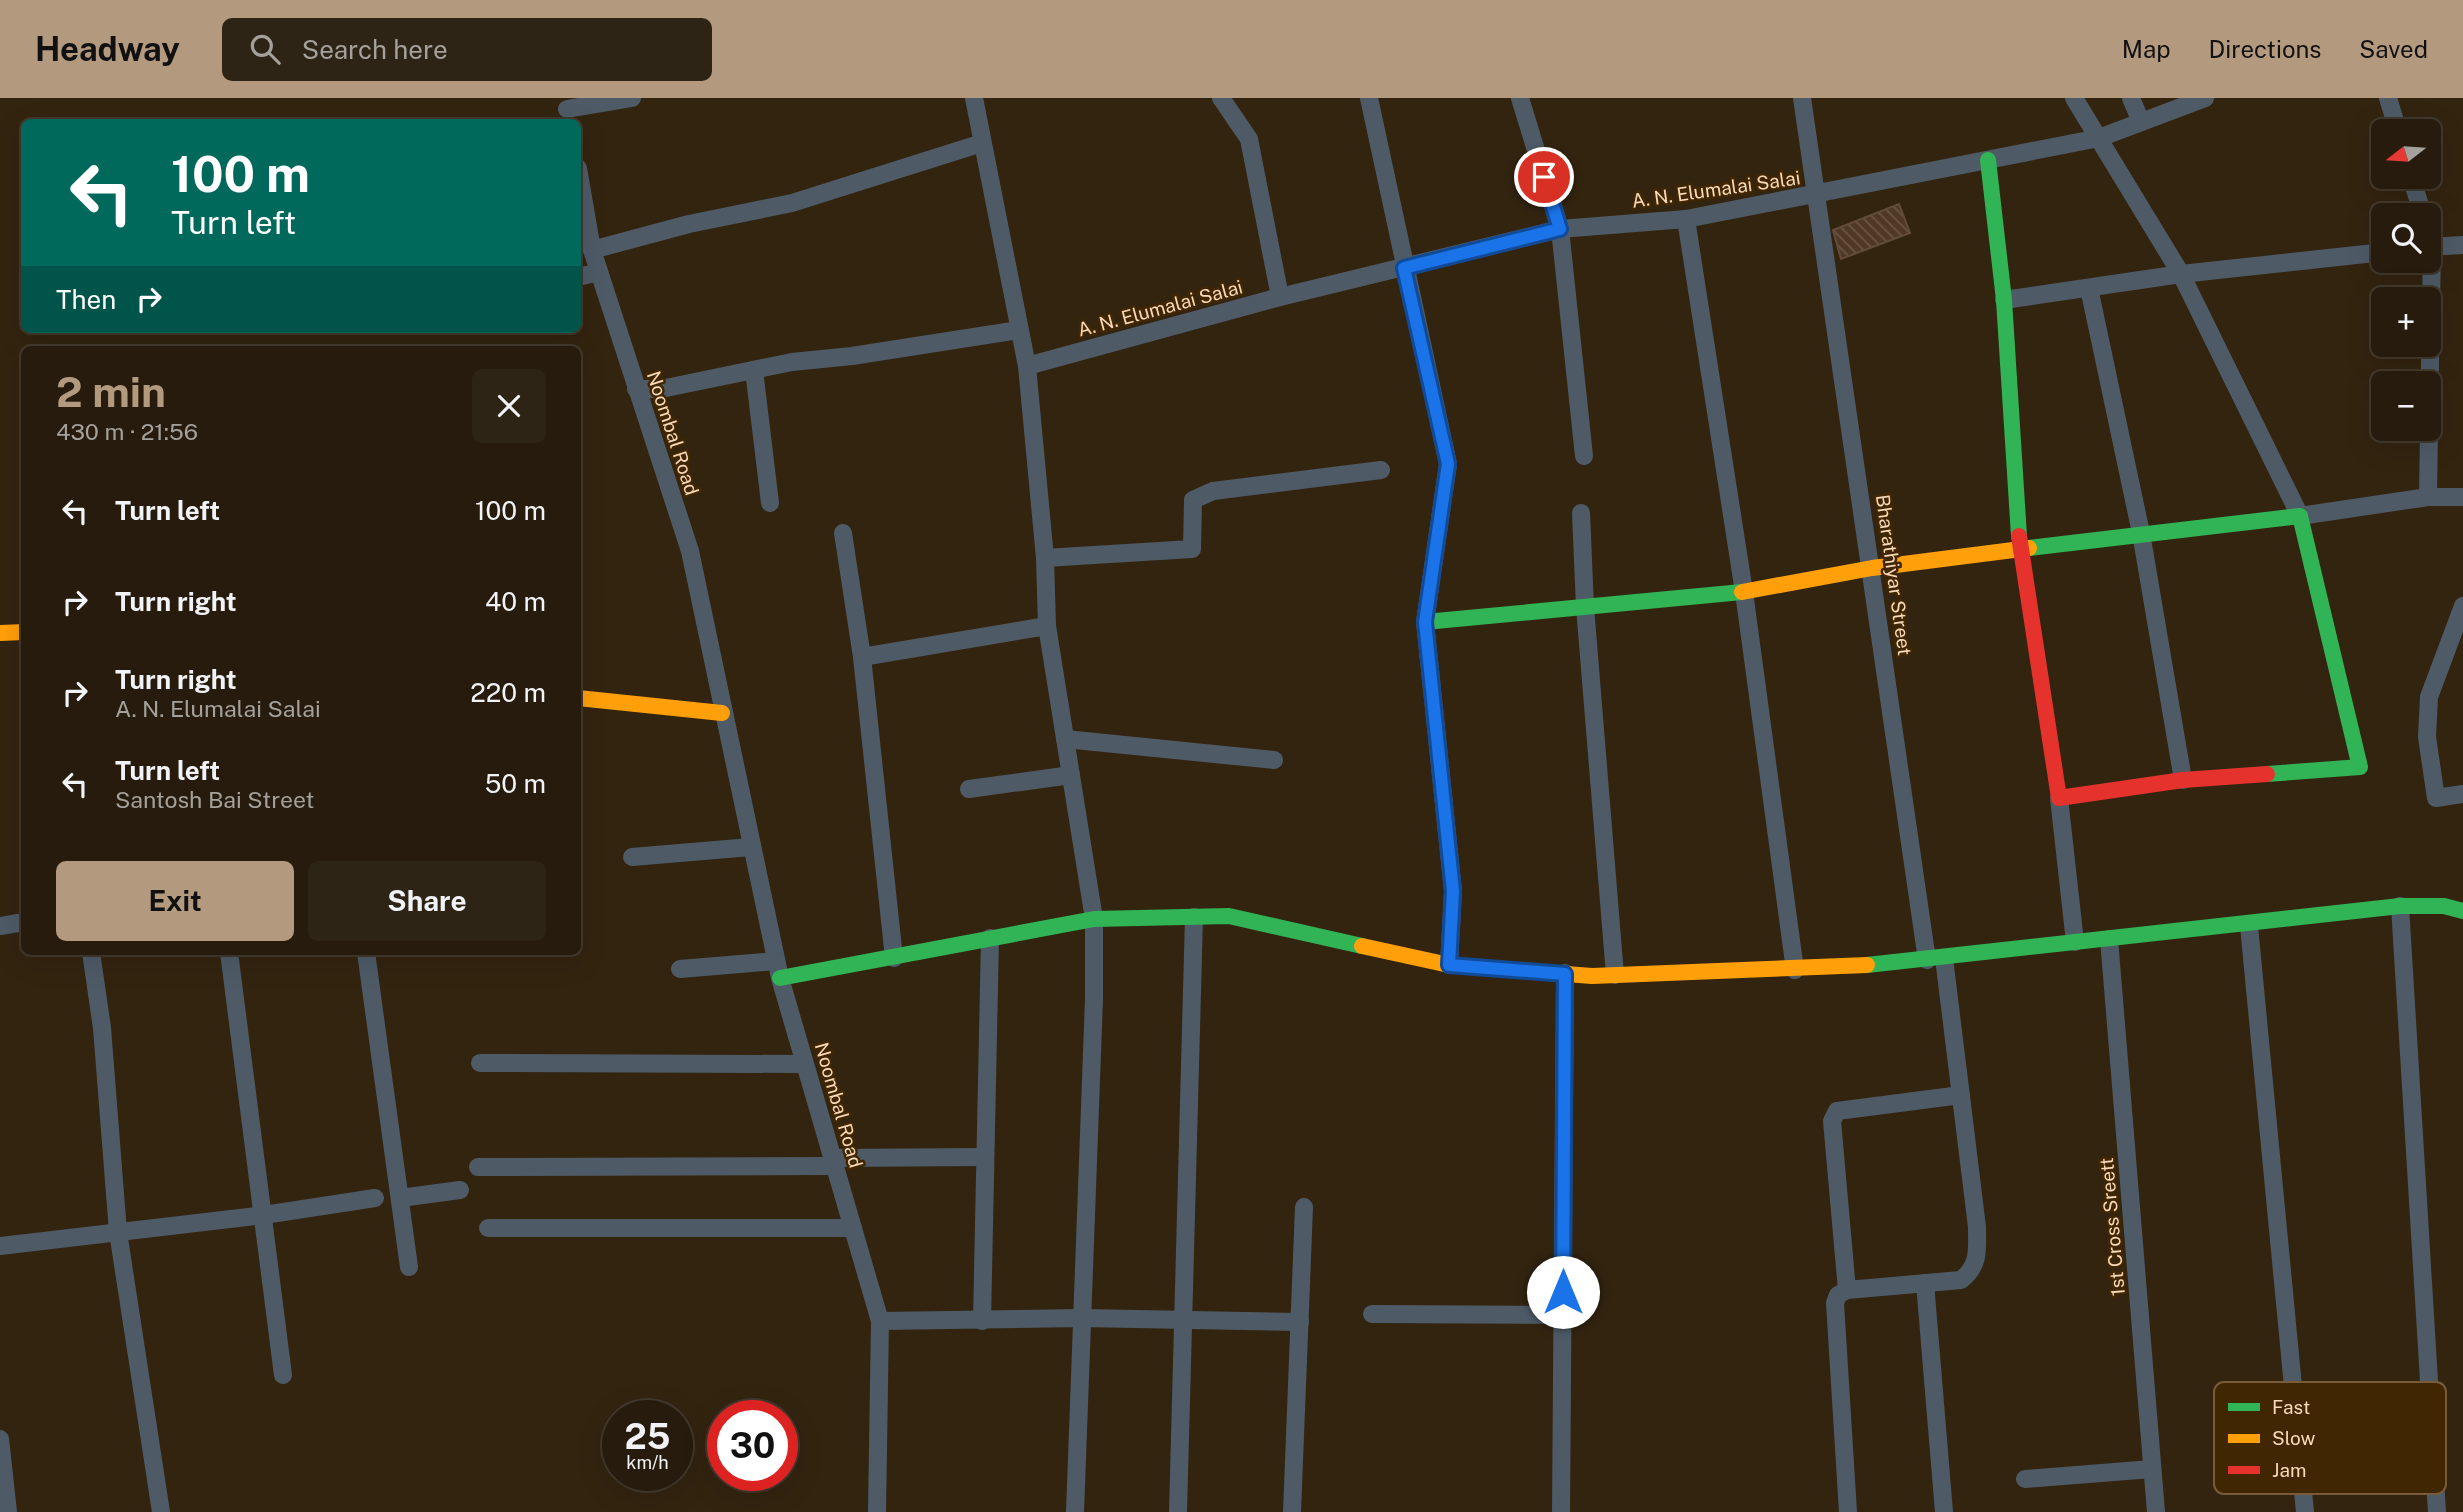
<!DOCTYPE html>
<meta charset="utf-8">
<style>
:root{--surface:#261b0c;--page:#2e2415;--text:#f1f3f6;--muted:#a4a19d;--line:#42392d;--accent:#b39a7f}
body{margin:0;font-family:"Public Sans",sans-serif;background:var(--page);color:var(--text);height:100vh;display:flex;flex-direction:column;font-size:26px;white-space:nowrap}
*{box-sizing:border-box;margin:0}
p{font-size:23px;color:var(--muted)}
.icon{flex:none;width:38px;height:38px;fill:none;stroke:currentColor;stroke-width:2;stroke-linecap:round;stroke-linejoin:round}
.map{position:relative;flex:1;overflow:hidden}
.sheet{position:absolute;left:21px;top:248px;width:560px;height:609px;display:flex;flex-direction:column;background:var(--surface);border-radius:10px;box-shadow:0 7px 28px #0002,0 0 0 2px var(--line)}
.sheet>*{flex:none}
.guide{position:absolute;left:21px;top:21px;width:560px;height:214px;border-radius:10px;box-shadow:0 7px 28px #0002,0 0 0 2px var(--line);background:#00695c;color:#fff;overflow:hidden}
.needle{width:46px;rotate:253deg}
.controls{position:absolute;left:2371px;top:21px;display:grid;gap:14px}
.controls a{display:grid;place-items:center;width:70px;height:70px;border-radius:10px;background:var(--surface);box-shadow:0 7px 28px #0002,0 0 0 2px var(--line);font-size:35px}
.speed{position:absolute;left:602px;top:1302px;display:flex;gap:14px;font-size:35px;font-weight:700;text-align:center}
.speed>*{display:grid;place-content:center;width:91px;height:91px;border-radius:50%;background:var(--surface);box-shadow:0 7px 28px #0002,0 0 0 2px var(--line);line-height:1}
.speed small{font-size:18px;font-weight:400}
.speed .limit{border:10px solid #d22;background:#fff;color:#111}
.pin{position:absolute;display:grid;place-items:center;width:60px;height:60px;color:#fff;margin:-30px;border:4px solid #fff;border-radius:50%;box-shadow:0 2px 7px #0007}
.me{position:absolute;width:77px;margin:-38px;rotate:0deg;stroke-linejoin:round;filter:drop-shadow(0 0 5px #0008)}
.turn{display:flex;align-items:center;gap:24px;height:147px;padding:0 35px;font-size:32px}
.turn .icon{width:91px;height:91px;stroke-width:2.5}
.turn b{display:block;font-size:49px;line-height:60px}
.then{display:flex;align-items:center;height:66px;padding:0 35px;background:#0003;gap:14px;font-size:26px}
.round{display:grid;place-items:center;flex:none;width:74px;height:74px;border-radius:10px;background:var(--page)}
.headline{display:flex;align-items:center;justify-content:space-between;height:119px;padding:0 35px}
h1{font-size:42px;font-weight:700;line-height:52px;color:var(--accent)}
.primary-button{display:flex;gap:14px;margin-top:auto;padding:14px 35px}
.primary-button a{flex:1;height:80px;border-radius:10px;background:var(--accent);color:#111;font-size:28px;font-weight:700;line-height:80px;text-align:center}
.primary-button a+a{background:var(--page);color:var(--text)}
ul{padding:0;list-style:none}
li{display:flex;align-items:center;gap:21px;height:91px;padding:0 35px}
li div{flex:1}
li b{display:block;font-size:26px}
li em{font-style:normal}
header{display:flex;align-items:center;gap:42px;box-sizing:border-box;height:98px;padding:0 35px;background:var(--accent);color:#111}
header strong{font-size:33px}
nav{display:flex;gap:38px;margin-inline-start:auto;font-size:24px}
.search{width:490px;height:63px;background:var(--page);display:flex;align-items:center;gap:18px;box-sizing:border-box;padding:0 24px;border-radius:10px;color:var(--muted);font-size:26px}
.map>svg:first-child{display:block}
.building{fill:url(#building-back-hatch);stroke:#614c3b;stroke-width:2}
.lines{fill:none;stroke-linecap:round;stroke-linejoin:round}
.street{stroke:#4e5b67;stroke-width:18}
.fast{stroke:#30b455;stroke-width:16}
.slow{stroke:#ff9f0a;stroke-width:16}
.jam{stroke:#e5322d;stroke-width:16}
.route-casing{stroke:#114b97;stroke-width:18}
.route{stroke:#1a73e8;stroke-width:12}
.labels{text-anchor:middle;stroke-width:5;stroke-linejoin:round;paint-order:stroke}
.street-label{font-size:19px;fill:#f8dabb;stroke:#412602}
.key{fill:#412602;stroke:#785c3a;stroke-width:2}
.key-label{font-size:19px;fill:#f8dabb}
</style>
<header>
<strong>Headway</strong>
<div class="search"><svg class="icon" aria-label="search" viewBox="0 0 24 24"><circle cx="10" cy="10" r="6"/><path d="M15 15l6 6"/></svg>Search here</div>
<nav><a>Map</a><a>Directions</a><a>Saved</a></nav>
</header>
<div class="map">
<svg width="2463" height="1414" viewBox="0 0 2463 1414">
<defs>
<pattern id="building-back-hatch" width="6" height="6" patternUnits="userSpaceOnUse" patternTransform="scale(1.75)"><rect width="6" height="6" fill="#4f3926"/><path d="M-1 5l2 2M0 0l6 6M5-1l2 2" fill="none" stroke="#695544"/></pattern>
</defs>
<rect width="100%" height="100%" fill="#332410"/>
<path class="building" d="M1899,106l11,29 -69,26 -8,-29z"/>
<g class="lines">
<g class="street">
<path d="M974,0l53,268 18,192 2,68 47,293v80l-19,513"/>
<path d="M1221,0l28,41 31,158"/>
<path d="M1369,0l79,366 -23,158 28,269 -4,74"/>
<path d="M1520,0l40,131 24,227"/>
<path d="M1802,0l125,862"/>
<path d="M2074,0l107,176 119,242 128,-19h35"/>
<path d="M2131,0l10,24"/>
<path d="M2388,0l10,33"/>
<path d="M567,11l65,-11"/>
<path d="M578,70l14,82 98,301 90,427 100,343 -3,191"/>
<path d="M2411,79l12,38"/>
<path d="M1686,121l58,373 51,378"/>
<path d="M2429,139l3,10 -3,174"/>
<path d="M2429,149l34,-2"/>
<path d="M592,152l97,-26 103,-21 190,-60"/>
<path d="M578,179l21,-5"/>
<path d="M2089,190l52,245 42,247"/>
<path d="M2004,202l177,-26 203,-22"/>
<path d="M1027,268l253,-69 280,-68 126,-10 413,-81 106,-40"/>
<path d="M754,272l16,133"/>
<path d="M636,291h25l131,-27 60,-6 167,-26"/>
<path d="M2428,399l1,-68"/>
<path d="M1581,415l4,94 30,368"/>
<path d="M843,435l19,124 32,301"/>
<path d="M1045,460l147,-9 1,-49 20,-9 168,-21"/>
<path d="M2463,508l-34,91 -2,40 9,61 27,-4"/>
<path d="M862,559l185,-31"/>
<path d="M1065,641l209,21"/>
<path d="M969,691l102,-14"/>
<path d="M2059,700l16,144"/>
<path d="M632,759l119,-10"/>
<path d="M2400,808l37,606"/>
<path d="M0,828l24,-4"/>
<path d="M2249,828l56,586"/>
<path d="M2109,841l47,573"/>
<path d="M91,854l11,76 16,204 43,280"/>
<path d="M229,854l54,423"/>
<path d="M366,854l43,315"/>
<path d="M680,871l96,-8"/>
<path d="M480,965l324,1"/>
<path d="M832,1060l152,-1"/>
<path d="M478,1069l357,-1"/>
<path d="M400,1100l60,-8"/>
<path d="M488,1130h365"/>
<path d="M0,1148l264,-31 111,-17"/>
<path d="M1925,1185l19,229"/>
<path d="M1847,1192l-15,-169 5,-10 124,-16"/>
<path d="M1372,1216l191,1"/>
<path d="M880,1223l202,-3 218,4"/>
<path d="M982,1223l8,-383"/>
<path d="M0,1341l8,73"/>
<path d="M2025,1381l127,-10"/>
<path d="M1178,1414l16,-595"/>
<path d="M1292,1414l12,-305"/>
<path d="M1561,1414l4,-539"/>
<path d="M1848,1414l-13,-209 3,-8 9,-5 114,-10c19,-15 16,-30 16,-53l-33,-269"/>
</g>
<g class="fast">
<path d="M1988,62l16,140 15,236"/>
<path d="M2029,450l271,-32 60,251 -93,7"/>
<path d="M1425,524l317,-30"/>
<path d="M1867,867l533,-59h44l19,5"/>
<path d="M780,880l314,-59 135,-3 133,30"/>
</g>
<g class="slow">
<path d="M1742,494l130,-24 157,-20"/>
<path d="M0,535l24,-1"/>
<path d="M578,600l144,15"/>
<path d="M1362,848l87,19 143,11 275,-11"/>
</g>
<path class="jam" d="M2019,438l40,262 124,-18 84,-6"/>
</g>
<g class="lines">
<g class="route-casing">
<path id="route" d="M1544,79l16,52 -156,39 44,196 -23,158 28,269 -4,74 116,9 -2,318"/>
</g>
<use href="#route" class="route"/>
</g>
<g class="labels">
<g class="street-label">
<text transform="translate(1716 91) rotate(-8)" y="7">A. N. Elumalai Salai</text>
<text transform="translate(1160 210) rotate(-15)" y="7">A. N. Elumalai Salai</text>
<text transform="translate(673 335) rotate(72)" y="7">Noombal Road</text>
<text transform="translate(1894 477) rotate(82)" y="7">Bharathiyar Street</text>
<text transform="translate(839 1007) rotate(74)" y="7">Noombal Road</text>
<text transform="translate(2112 1129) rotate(-95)" y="7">1st Cross Sreett</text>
</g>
</g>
<rect x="2214" y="1284" width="232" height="112" rx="10" class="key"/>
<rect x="2228" y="1305" width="32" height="8" fill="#30b455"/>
<rect x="2228" y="1336" width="32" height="9" fill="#ff9f0a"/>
<rect x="2228" y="1368" width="32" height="8" fill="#e5322d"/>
<g class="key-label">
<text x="2272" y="1316">Fast</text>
<text x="2272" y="1347">Slow</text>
<text x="2272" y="1379">Jam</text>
</g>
</svg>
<div class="controls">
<a><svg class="needle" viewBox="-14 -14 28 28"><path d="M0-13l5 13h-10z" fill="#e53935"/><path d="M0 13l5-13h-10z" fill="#a4a19d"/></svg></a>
<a><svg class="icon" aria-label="search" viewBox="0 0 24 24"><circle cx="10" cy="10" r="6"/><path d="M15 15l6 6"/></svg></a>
<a>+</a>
<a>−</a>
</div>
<div class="speed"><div>25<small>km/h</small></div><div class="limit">30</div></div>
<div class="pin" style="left:1544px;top:79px;background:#d93025"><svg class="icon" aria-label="arrive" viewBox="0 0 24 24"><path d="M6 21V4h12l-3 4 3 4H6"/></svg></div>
<svg class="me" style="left:1563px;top:1194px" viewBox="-20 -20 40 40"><circle r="19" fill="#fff"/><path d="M0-13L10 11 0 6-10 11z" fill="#1a73e8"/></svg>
<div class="guide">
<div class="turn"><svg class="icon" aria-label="left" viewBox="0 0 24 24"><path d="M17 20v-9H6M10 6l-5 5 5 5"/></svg><div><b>100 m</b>Turn left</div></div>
<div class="then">Then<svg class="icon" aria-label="right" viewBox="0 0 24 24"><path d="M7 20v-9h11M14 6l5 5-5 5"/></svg></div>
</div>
<section class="sheet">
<div class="headline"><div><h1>2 min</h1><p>430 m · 21:56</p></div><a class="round"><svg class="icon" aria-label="close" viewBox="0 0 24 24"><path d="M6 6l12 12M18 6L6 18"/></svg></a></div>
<ul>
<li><svg class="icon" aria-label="left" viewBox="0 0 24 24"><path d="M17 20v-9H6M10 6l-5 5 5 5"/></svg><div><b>Turn left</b></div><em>100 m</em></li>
<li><svg class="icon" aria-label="right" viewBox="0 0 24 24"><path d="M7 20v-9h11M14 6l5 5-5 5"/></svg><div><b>Turn right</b></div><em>40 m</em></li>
<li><svg class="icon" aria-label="right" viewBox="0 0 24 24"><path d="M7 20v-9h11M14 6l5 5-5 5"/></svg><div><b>Turn right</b><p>A. N. Elumalai Salai</p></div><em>220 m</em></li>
<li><svg class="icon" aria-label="left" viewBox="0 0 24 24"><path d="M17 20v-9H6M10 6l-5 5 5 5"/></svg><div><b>Turn left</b><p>Santosh Bai Street</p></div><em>50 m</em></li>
</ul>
<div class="primary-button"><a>Exit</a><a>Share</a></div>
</section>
</div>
